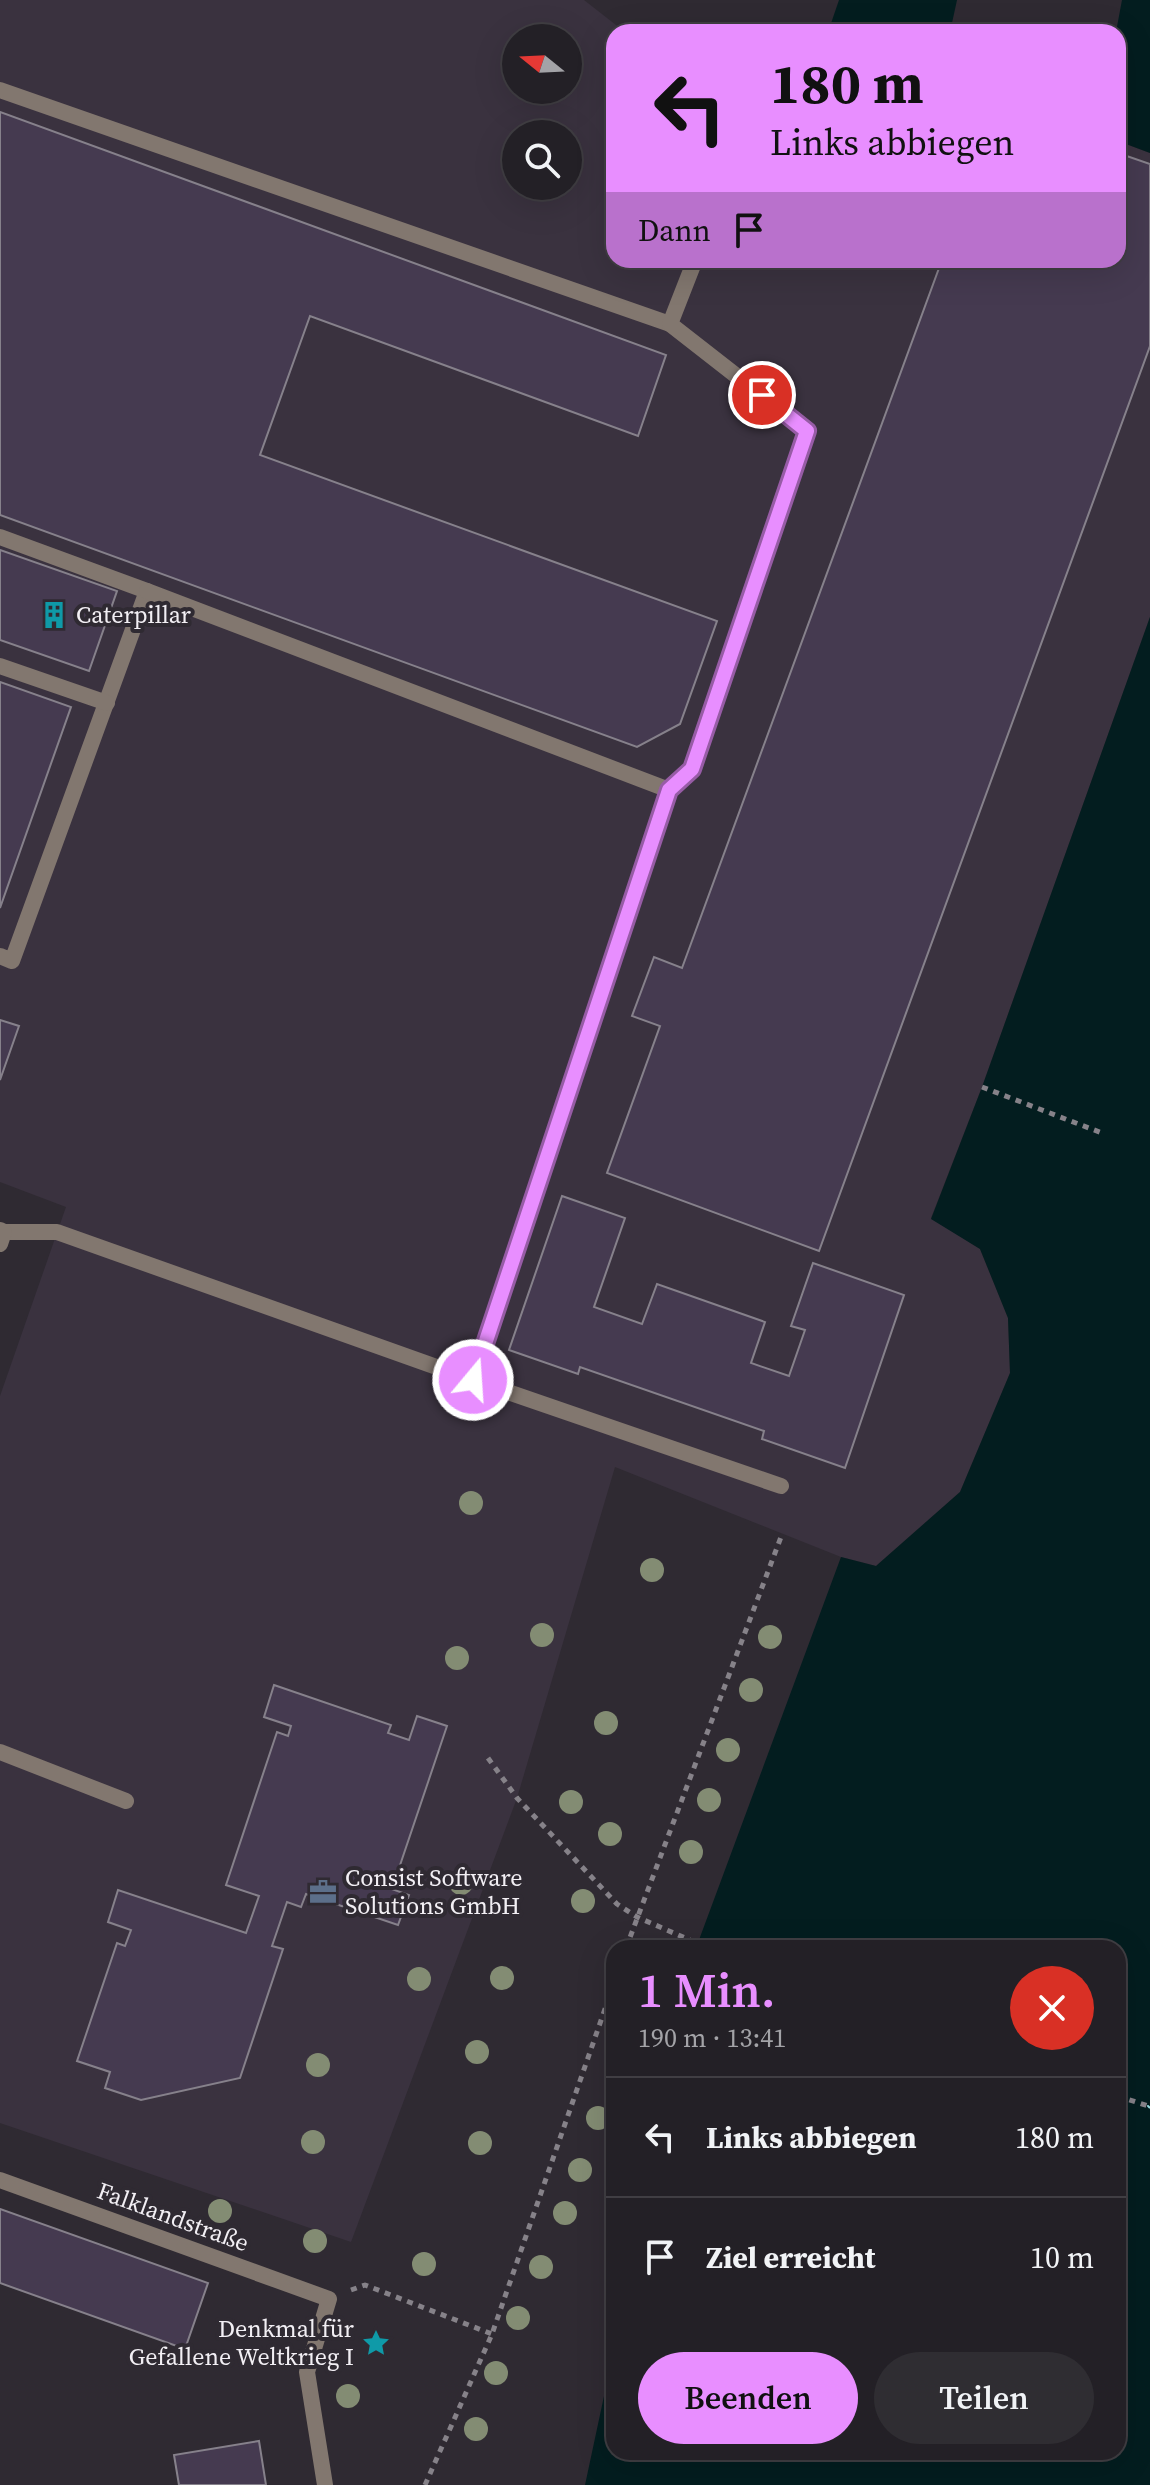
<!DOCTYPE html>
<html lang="de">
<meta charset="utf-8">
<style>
:root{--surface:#232026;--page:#2f2d32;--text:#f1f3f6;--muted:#a3a3a7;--line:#403e43;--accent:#e88eff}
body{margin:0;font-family:"Source Serif 4",serif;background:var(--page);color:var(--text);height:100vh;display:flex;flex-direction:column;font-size:30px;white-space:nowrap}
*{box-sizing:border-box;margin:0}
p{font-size:26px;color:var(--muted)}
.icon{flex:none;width:44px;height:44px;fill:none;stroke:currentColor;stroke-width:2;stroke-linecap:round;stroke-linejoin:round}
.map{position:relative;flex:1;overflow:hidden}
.drawer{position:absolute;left:606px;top:1940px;width:520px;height:520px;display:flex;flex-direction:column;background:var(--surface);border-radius:24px;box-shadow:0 8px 32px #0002,0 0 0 2px var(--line)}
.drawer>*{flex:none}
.banner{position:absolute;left:606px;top:24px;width:520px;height:244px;border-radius:24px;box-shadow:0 8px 32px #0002,0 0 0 2px var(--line);background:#e88eff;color:#111;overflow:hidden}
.needle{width:52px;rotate:288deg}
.tools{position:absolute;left:502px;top:24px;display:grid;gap:16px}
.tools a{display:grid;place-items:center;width:80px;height:80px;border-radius:50%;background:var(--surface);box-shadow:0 8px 32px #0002,0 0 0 2px var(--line);font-size:40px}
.pin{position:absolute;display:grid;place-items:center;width:68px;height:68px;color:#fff;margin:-34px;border:4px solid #fff;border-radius:50%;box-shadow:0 2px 8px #0007}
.me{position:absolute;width:88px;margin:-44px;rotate:18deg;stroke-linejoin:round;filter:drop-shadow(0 0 6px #0008)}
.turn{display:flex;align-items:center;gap:28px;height:168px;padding:0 32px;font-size:36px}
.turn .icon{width:104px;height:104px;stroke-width:2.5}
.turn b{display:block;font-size:56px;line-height:68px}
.then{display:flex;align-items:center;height:76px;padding:0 32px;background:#0003;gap:16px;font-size:30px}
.round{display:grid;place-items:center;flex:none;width:84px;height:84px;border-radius:42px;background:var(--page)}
.overview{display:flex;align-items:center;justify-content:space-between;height:136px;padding:0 32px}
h1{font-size:48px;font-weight:600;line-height:60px;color:var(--accent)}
.button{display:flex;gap:16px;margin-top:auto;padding:16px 32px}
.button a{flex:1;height:92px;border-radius:48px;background:var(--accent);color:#111;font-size:32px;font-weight:600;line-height:92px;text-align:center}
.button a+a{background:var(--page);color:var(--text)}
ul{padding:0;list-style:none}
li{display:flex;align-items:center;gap:24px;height:120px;padding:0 32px;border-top:2px solid var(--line)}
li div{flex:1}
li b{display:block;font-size:30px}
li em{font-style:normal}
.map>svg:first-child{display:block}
.built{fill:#3a323f;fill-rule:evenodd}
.water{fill:#031d1f}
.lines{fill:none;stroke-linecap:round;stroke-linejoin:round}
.ferry{stroke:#96dce2;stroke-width:2;stroke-dasharray:10 8;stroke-linecap:butt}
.building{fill:#453a50;stroke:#86818b;stroke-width:2}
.path{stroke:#868289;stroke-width:5;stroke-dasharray:6 6;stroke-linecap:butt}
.service{stroke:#82776f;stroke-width:16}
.minor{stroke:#82776f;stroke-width:16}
.tree{fill:#838c73}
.route-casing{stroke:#975ca6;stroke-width:20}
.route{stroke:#e88eff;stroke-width:14}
.labels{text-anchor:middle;stroke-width:8;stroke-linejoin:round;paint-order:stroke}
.poi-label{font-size:24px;fill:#f2eff4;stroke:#2f2a32;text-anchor:start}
.street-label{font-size:24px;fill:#f2eff4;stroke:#2f2a32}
</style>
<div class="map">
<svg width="1150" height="2485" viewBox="0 0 1150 2485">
<rect width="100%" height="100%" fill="#2f2a32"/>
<path class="built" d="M0,0h584l41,32h-11v228h504v-119l32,12v464l-168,470 -51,131 49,31 28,69 2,55 -50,119 -84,74 -35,-9 -226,-90 -98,331 -166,444 -351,-119v-727l66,-189 -66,-25zM516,38h52v52h-52zM516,134h52v52h-52z"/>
<g class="water">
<path d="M839,0h118l-7,32h-122z"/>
<path d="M1122,0h28v153l-32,-12v-109h-2z"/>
<path d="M1150,617v1868h-565l22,-103 3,-143 4,-13v226h504v-504h-422l145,-391 35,9 84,-74 50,-119 -2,-55 -28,-69 -49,-30 51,-132z"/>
</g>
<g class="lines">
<path class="ferry" d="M1150,2108l-2,-2 2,2"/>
</g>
<g class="building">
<path d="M0,112l666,243 -28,81 -328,-120 -50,139 457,166 -37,103 -43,23 -637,-232z"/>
<path d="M1118,153l32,11v182l-331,905 -212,-78 53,-147 -28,-10 22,-59 28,11 260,-708h176z"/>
<path d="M0,550l117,41 -28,80 -89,-31z"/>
<path d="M0,682l71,25 -71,201z"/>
<path d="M0,1020l19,6 -19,54z"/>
<path d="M562,1196l63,22 -31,89 48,17 15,-40 108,38 -14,41 38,13 16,-46 -14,-4 22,-63 91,32 -59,173 -83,-29 2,-8 -184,-64 -2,7 -69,-24z"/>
<path d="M274,1685l117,40 -3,8 21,7 8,-24 30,10 -51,151 -11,-4 -5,12 29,10 -11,30 -92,-31 -5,13 -14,-5 -15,44 11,3 -43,129 -99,22 -36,-12 5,-16 -33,-11 40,-118 8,3 6,-16 -23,-8 10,-32 128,43 13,-37 -33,-11 51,-153 11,4 3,-10 -27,-9z"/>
<path d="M0,2209l208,74 -23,66 -185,-66z"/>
<path d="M259,2441l7,44h-87l-5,-30z"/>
</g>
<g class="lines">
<g class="path">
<path d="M982,1087l120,46"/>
<path d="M488,1758l29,40 100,106 20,13 71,31"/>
<path d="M626,1948l155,-411"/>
<path d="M1118,2096l30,10"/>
<path d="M351,2290l14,-5 127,49"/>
<path d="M425,2485l67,-151 122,-351"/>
</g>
<g class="service">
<path d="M0,90l670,234"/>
<path d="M0,537l147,54 -135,370 -12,-5"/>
<path d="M147,591l522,199"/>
<path d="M0,666l107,37"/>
<path d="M4,1232h53l416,148 308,106"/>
<path d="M473,1380l196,-590 23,-21 115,-338 -137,-107 25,-64"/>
<path d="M0,1752l126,49"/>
</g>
<g class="minor">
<path d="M0,1230l4,2 -4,12"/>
<path d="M0,2180l329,119 -22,73 18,113"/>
</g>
</g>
<g class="tree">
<circle cx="471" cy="1503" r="12"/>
<circle cx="652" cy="1570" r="12"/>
<circle cx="542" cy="1635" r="12"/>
<circle cx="770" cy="1637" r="12"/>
<circle cx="457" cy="1658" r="12"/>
<circle cx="751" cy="1690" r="12"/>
<circle cx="606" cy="1723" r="12"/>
<circle cx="728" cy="1750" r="12"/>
<circle cx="709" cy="1800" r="12"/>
<circle cx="571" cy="1802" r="12"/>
<circle cx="610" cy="1834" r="12"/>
<circle cx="691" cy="1852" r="12"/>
<circle cx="461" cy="1883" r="12"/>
<circle cx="583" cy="1901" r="12"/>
<circle cx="502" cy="1978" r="12"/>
<circle cx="419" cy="1979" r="12"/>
<circle cx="477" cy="2052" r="12"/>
<circle cx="318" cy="2065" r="12"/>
<circle cx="598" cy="2118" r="12"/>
<circle cx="313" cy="2142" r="12"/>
<circle cx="480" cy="2143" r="12"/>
<circle cx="580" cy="2170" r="12"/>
<circle cx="220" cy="2211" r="12"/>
<circle cx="565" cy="2213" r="12"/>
<circle cx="315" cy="2241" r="12"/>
<circle cx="424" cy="2264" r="12"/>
<circle cx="541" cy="2267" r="12"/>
<circle cx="518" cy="2318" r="12"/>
<circle cx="496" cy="2373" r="12"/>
<circle cx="348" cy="2396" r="12"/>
<circle cx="476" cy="2429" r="12"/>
</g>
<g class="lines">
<g class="route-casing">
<path id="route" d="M473,1380l196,-590 23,-21 115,-338 -45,-36"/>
</g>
<use href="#route" class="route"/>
</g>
<defs>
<g id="building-bare" transform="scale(2.16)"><path d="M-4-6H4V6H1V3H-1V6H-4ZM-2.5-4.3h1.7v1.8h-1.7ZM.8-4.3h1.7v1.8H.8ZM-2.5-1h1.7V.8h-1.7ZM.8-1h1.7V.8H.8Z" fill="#0f9aa8" stroke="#2f2a32" stroke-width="2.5" paint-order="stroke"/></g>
<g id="office-bare" transform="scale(2.16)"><path d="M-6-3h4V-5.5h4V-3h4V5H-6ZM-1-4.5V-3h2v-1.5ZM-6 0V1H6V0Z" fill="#5c6f8a" stroke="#2f2a32" stroke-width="2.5" paint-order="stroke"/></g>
<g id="sight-bare" transform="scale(2.16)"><path d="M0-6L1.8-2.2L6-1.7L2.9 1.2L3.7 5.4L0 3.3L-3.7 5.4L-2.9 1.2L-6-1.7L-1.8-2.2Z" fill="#0f9aa8" stroke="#2f2a32" stroke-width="2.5" paint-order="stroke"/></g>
</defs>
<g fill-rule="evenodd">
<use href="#building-bare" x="54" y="615"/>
<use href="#office-bare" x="323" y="1892"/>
<use href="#sight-bare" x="376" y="2343"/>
</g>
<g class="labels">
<g class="poi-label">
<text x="76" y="623">Caterpillar</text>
<text x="345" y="1886">Consist Software<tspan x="345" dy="28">Solutions GmbH</tspan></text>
<text x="354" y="2337" text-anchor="end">Denkmal für<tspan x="354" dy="28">Gefallene Weltkrieg I</tspan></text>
</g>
<g class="street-label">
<text transform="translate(173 2217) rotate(20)" y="8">Falklandstraße</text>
</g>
</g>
</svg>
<div class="tools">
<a><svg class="needle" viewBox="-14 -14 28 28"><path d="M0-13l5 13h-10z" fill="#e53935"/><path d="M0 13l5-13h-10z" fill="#a3a3a7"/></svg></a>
<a><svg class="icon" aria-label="search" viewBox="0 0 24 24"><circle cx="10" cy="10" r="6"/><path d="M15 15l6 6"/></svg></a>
</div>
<div class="pin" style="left:762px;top:395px;background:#d93025"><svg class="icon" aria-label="arrive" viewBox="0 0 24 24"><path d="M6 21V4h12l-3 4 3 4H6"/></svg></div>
<svg class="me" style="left:473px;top:1380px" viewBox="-20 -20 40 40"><circle r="17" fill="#e88eff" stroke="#fff" stroke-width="3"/><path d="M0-11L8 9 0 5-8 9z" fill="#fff"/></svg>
<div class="banner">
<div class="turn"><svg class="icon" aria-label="left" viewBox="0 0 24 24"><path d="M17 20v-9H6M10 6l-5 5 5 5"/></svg><div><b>180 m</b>Links abbiegen</div></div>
<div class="then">Dann<svg class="icon" aria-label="arrive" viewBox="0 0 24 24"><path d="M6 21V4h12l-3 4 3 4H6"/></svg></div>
</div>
<section class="drawer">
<div class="overview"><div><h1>1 Min.</h1><p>190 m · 13:41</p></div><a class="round" style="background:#d93025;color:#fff"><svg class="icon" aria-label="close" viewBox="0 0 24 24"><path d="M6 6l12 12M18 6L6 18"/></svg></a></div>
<ul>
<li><svg class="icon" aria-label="left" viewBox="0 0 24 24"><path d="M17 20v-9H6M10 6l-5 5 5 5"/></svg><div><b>Links abbiegen</b></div><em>180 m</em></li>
<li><svg class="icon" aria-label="arrive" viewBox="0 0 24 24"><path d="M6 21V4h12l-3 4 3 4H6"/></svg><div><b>Ziel erreicht</b></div><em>10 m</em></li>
</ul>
<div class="button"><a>Beenden</a><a>Teilen</a></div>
</section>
</div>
